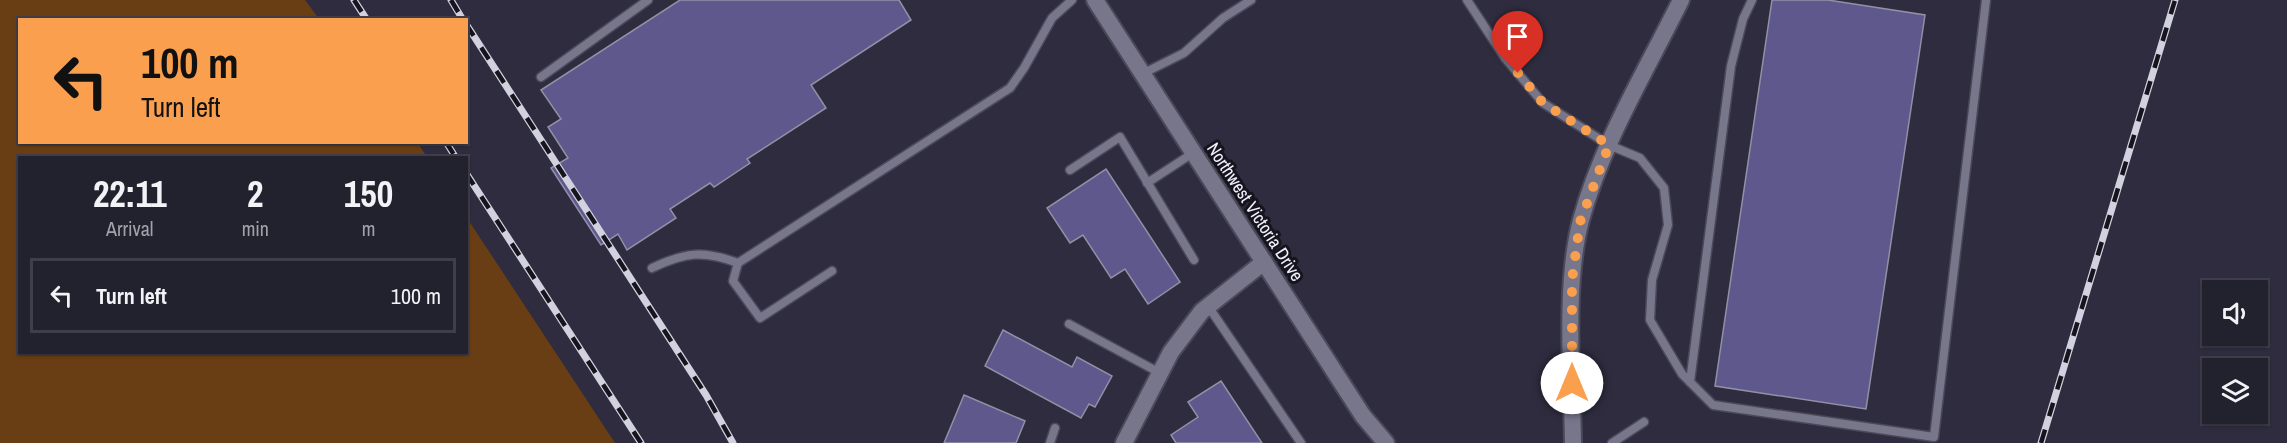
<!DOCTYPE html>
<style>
:root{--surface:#22212e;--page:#2a2936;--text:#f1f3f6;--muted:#a2a3aa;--line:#3f3e4a}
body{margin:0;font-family:"Archivo Narrow",sans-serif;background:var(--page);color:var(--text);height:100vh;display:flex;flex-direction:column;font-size:22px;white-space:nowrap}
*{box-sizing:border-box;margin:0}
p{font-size:20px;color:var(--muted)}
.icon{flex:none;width:33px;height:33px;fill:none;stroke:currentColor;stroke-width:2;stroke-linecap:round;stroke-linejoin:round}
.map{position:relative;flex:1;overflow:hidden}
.panel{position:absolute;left:18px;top:156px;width:450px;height:198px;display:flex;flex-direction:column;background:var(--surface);border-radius:0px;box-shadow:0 2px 4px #0004,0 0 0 2px var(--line)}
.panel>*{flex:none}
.banner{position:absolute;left:18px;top:18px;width:450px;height:126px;border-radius:0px;box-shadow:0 2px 4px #0004,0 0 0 2px var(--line);background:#f99f4d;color:#111;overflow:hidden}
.tools{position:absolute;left:2202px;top:280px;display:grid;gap:12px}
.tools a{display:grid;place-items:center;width:66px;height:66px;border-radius:0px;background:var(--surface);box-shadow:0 2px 4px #0004,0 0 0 2px var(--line);font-size:30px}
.pin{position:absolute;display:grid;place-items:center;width:51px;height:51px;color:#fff;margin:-62px -26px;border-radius:50% 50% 50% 0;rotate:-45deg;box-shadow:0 0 6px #0007}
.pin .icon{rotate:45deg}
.me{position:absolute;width:66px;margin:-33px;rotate:0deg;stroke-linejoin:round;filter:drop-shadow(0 0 4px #0008)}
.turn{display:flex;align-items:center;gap:21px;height:126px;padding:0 24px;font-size:27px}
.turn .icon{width:78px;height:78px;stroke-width:2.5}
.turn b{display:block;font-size:42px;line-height:51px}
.eta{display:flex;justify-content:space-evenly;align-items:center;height:102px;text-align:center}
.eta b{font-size:36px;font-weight:700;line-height:42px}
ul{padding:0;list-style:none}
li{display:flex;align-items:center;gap:18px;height:75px;margin:0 12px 9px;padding:0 12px;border:3px solid var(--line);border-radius:0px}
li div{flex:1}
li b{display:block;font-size:22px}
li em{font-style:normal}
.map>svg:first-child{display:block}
.green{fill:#6a3e14}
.building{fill:#5f588d;stroke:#9190a6;stroke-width:1.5}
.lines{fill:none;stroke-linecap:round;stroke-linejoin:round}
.service-casing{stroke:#4b4959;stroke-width:11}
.minor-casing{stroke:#4b4959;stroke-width:20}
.tertiary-casing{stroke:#4b4959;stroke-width:20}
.service{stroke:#77768b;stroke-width:8}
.minor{stroke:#77768b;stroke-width:16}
.tertiary{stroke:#77768b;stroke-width:16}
.rail-casing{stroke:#d2d1df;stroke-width:7}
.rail{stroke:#16151e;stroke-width:4.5;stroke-dasharray:14;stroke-linecap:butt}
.route{stroke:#f99f4d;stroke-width:10;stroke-dasharray:0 18}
.labels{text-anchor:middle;stroke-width:6;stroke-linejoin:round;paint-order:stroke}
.street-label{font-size:18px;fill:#f2f1fe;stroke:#16151e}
</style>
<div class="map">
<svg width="2287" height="443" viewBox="0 0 2287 443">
<rect width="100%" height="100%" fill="#2e2c3e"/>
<path class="green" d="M0,0h305l14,19 -299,1v122h397l10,15 -407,1v194h446l1,-134 148,225h-615z"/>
<g class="building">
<path d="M680,0h219l12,20 -100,65 15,23 -79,51 3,4 -36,24 -4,-4 -40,26 6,9 -49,32 -9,-16 -17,11 -50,-77 17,-10 -20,-31 13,-8 -20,-29z"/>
<path d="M1772,0h56l97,15 -59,394 -151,-23z"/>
<path d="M1106,169l74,113 -32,22 -23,-35 -14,9 -28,-43 -13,8 -23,-35z"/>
<path d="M1003,330l69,37 5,-10 35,19 -17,31 -6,-3 -8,14 -96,-52z"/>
<path d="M1221,381l41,62h-86l-5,-8 27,-18 -10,-15z"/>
<path d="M964,395l61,26 -9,22h-72z"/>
</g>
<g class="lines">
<g class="service-casing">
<g id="service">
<path d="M1467,0l38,58 38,45 66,42 31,13 24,30 4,37 -16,55 -2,40 32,54 31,31 221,32 52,-437"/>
<path d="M1142,74l42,-21 39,-35 28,-18"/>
<path d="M541,77l107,-77"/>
<path d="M1070,170l50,-33 74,123"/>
<path d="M1147,183l46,-30"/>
<path d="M652,268c34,-16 51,-18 86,-5"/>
<path d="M832,271l-72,47 -27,-37 5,-18 272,-175 14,-20 28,-50 20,-18"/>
<path d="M1208,306l93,137"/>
<path d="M1069,324l91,49"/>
<path d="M1690,382l41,-316 12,-47 9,-19"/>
<path d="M1050,443l5,-15"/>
<path d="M1612,443l32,-21"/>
</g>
</g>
<g class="minor-casing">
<g id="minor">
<path d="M1095,0l268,416 23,27"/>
<path d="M1124,443l47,-91 31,-41 62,-49"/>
</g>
</g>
<g class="tertiary-casing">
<path id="tertiary" d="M1573,443c-1,-66 -9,-160 8,-223 21,-77 65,-149 100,-220"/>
</g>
<use href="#service" class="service"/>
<use href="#minor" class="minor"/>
<use href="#tertiary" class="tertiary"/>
<g class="rail-casing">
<g id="rail">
<path d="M354,0l13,20"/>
<path d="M451,0l12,20"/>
<path d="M466,24l240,371 27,48"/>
<path d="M446,142l10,16"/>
<path d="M466,173l175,270"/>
<path d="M2041,443l134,-443"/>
</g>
</g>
<use href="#rail" class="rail"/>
</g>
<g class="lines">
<path class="route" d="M1518,73l25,30 66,42 -29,77 -8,58v103"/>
</g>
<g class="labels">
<g class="street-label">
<text transform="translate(1255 212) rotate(57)" y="6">Northwest Victoria Drive</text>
</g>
</g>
</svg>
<div class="tools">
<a><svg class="icon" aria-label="sound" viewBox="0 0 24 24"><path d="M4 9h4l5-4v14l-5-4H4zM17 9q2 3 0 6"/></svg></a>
<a><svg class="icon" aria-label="layers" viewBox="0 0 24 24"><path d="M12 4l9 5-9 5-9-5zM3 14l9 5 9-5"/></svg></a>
</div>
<div class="pin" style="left:1518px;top:73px;background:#d93025"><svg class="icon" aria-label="arrive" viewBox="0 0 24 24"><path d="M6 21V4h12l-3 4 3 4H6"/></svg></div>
<svg class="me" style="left:1572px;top:383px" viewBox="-20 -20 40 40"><circle r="19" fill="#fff"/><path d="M0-13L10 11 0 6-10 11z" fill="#f99f4d"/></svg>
<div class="banner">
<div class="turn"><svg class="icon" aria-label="left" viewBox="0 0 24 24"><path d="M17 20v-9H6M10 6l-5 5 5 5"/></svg><div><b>100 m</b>Turn left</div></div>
</div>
<section class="panel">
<div class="eta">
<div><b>22:11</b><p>Arrival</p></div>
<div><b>2</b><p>min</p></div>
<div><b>150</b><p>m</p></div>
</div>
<ul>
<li><svg class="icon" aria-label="left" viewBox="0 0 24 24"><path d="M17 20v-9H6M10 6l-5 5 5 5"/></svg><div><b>Turn left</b></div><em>100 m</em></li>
</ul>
</section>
</div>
